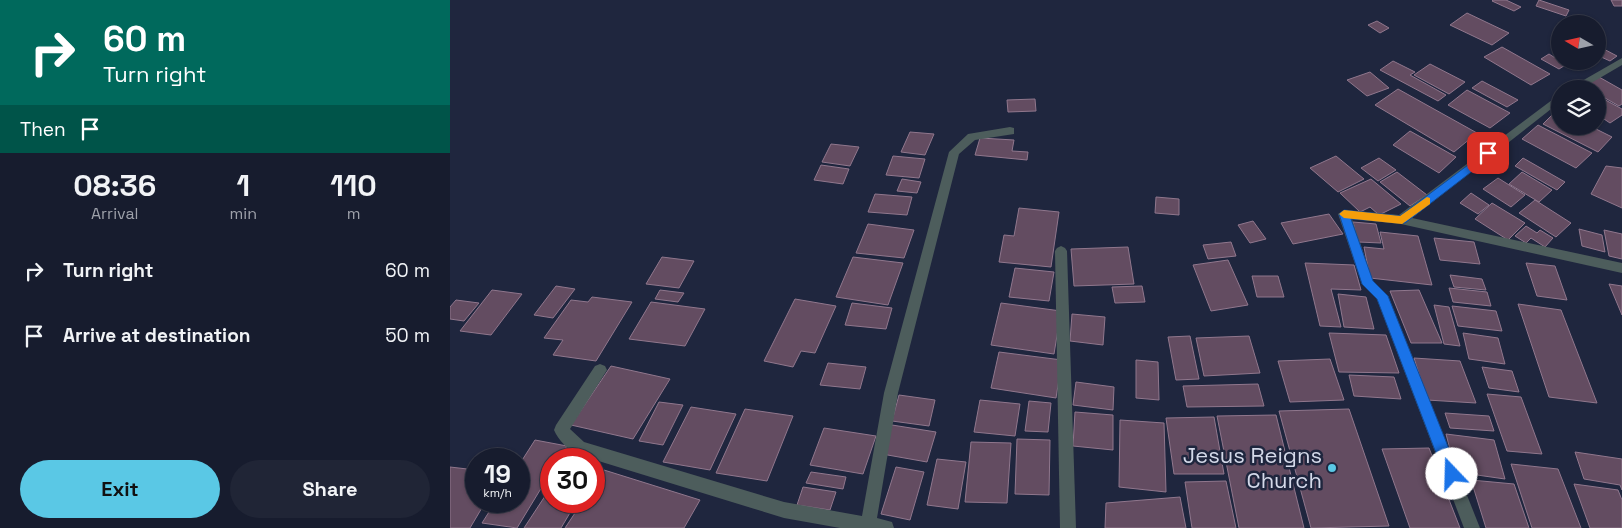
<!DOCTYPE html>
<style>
:root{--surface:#171c2e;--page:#202536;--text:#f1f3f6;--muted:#9ea1aa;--line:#363a4a;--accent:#5ac8e5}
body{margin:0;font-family:"Space Grotesk",sans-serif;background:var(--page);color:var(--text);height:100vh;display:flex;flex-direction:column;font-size:19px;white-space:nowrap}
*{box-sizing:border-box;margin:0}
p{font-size:16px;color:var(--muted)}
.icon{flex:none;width:28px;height:28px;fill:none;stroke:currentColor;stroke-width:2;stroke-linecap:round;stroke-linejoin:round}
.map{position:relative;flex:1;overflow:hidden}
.details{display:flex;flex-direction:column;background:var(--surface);width:450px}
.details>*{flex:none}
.banner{background:#00695c;color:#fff;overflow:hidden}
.needle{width:32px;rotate:279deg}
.buttons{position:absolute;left:1101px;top:15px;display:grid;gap:10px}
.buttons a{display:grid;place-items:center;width:55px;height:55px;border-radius:50%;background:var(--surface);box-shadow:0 1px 4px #0004,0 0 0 1px var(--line);font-size:25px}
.speed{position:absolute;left:15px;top:448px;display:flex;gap:10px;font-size:25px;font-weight:700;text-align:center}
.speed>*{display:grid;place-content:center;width:65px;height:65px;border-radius:50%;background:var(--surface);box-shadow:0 1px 4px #0004,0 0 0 1px var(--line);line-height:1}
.speed small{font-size:12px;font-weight:400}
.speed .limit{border:8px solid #d22;background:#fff;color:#111}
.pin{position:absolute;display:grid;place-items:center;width:42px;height:42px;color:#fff;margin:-21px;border-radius:10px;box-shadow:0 2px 8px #0006}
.me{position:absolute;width:55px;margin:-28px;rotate:339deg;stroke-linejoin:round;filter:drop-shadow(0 0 4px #0008)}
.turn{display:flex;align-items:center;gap:18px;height:105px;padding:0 20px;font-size:22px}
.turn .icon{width:65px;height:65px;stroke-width:2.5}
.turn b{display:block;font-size:35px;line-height:42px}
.then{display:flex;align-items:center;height:48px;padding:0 20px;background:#0003;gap:10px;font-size:19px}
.eta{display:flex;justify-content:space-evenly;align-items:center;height:85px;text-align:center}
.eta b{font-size:30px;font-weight:800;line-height:35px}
.cta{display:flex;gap:10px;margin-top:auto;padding:10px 20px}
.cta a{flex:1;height:58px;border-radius:30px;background:var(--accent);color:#111;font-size:20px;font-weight:800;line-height:58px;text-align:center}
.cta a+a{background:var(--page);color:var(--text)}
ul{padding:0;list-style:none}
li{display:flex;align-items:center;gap:15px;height:65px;padding:0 20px}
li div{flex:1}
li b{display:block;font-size:19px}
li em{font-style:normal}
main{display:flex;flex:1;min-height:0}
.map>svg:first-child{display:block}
.building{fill:#634c61;stroke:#90778d}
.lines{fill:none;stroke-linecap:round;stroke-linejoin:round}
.street{fill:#4d5d5c;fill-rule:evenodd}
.route{fill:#1a73e8;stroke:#114b97}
.slow{fill:#f59e0b}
.poi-dot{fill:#5ac8e5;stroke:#1f263e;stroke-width:2}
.labels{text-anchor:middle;stroke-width:5;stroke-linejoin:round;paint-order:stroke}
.near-poi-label{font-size:22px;fill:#d4d9e9;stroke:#1f263e;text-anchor:end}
</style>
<main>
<section class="details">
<div class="banner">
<div class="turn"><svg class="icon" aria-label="right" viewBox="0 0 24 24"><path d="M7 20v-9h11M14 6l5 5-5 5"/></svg><div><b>60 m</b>Turn right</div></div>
<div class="then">Then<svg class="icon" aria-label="arrive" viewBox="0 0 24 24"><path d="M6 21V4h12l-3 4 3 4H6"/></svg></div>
</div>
<div class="eta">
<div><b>08:36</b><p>Arrival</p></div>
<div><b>1</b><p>min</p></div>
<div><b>110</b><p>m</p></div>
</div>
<ul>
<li><svg class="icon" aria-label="right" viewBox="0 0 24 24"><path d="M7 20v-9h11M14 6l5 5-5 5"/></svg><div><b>Turn right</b></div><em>60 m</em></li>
<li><svg class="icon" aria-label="arrive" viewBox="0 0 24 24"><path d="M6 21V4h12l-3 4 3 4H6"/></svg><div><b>Arrive at destination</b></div><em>50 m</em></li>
</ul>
<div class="cta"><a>Exit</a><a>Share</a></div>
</section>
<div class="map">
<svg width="1172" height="528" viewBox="0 0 1172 528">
<rect width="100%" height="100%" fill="#1f263e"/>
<g class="building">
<path d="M1043,0h13l15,7 -7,4 -22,-10z"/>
<path d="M1089,0l30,10 -3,6 -30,-10z"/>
<path d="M1161,0h11v6h-8z"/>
<path d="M1017,13l42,20 -17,12 -42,-20z"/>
<path d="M927,21l12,7 -9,5 -12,-8z"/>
<path d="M1148,46l19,10 -7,5 -11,-5 -1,1z"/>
<path d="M1052,47l48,27 -19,11 -47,-28z"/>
<path d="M1099,54l11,7 7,3 -8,5 -18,-10z"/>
<path d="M943,61l22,11 -5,3 36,20 -8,6 -58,-31z"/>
<path d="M980,64l35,18 -16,12 -35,-19z"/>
<path d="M920,72l19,16 -22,8 -20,-16z"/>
<path d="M1149,77l23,13v14l-3,2 -21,-12v-5h-10l-5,-3z"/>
<path d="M1032,81l36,19 -11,7 -35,-19z"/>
<path d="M948,89l79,44 -23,19 -79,-47z"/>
<path d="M1017,90l43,23 -20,15 -42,-23z"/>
<path d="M1148,96l24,13v6l-12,8 -12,-8z"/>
<path d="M585,99l1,12 -28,1 -1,-12z"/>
<path d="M1107,110l3,2v14h30l22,11 -14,15 -55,-28z"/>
<path d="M1088,125l54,28 -16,15 -54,-29z"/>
<path d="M960,131l46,26 -17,16 -46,-28z"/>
<path d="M460,132l24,2 -9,21 -24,-3z"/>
<path d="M530,138l34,2 -2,11 16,1 -1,8 -52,-5z"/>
<path d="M381,144l28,3 -9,19 -28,-4z"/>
<path d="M443,156l32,3 -6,19 -33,-3z"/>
<path d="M886,156l28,23 -26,13 -28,-24z"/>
<path d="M929,158l17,12 -18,11 -17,-13z"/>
<path d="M1073,158l42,24 -8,8 -42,-24z"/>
<path d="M371,165l28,4 -6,15 -29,-4z"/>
<path d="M1156,166l16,2v40l-31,-14z"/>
<path d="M947,172l30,23 -17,11 -30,-24z"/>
<path d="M1072,172l30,18 -13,12 -30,-18z"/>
<path d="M1048,178l27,17 -14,12 -28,-18z"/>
<path d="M452,179l19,3 -4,11 -20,-2z"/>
<path d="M921,179l30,25 -22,11 -9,-8 -10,5 -20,-19z"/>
<path d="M1021,193l18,12 -11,9 -18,-11z"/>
<path d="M425,194l37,3 -5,18 -39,-3z"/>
<path d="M706,197l23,2v16l-24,-2z"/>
<path d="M1085,200l36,23 -15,14 -37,-24z"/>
<path d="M1042,203l33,20 -17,17 -33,-21z"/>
<path d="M569,208l40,4 -8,55 -52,-5 5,-27 10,1z"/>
<path d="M879,214l14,20 -50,10 -12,-21z"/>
<path d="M803,221l13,18 -16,4 -12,-18z"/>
<path d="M903,222l23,2 5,19 -23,-1z"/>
<path d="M418,224l46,6 -10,28 -48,-5z"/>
<path d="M1076,226l11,7 3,-3 13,8 -8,9 -14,-9 -5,5 -11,-7z"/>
<path d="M1129,229l23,6 3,17 -23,-6z"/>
<path d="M1154,230l18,4v25l-13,-3z"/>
<path d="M930,232l38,4 14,49 -62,-7 -6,-31 20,2z"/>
<path d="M984,238l40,4 6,22 -40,-4z"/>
<path d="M781,242l5,14 -28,3 -5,-14z"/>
<path d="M678,247l6,37 -60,2 -3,-37z"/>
<path d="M212,257l32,4 -15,27 -33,-4z"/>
<path d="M403,257l50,6 -15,42 -52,-8z"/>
<path d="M778,260l20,45 -37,6 -18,-46z"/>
<path d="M855,263l49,2 7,25 -30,-1 10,38 -21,-1z"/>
<path d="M1076,263l29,3 12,34 -30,-4z"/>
<path d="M565,268l39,4 -5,29 -40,-4z"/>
<path d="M1000,275l32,4 4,11 -32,-3z"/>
<path d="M802,276h26l6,21h-27z"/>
<path d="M1159,284l13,2v29z"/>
<path d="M106,286l19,3 -22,29 -19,-3z"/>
<path d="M692,286l3,16 -30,1 -3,-16z"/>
<path d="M999,288l38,4 4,14 -38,-4z"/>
<path d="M42,290l30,4 -31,41 -31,-4z"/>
<path d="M210,290l24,3 -6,9 -23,-3z"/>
<path d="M969,290l23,53h-31l-21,-52z"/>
<path d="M888,294l28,3 8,32 -30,-2z"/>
<path d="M142,297l40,5 -36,59 -43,-6 10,-15 -19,-2 27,-38 17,2z"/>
<path d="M345,299l41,7 -21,47 -14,-2 -8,16 -29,-6z"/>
<path d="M6,300l23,3 -15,18 -14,-2v-12z"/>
<path d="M201,302l54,7 -20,37 -56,-7z"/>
<path d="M402,303l40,5 -6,21 -41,-4z"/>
<path d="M551,303l60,8 -7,43 -63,-9z"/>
<path d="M1068,304l43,6 36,93 -48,-6z"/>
<path d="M984,305l15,2 11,39 -16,-2z"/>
<path d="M1002,306l44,5 6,20 -44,-5z"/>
<path d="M622,314l33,3 -2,28 -33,-4z"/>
<path d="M879,333l57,2 13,38 -60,-1z"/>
<path d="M1013,333l35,5 7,26 -36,-5z"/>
<path d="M740,336l9,43 -23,1 -8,-43z"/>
<path d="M799,336l11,37 -56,3 -8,-38z"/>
<path d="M549,352l63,8 -6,38 -65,-10z"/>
<path d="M964,358l46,3 16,42 -49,-3z"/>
<path d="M880,359l14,41 -54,2 -12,-41z"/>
<path d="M686,360l22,2 1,38 -23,-2z"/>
<path d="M378,363l38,4 -6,22 -40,-4z"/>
<path d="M161,366l59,13 -37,60 -62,-14z"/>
<path d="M1032,367l30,4 7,21 -30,-4z"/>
<path d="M899,375l45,2 7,22 -47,-3z"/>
<path d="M626,382l38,5 -1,23 -40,-5z"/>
<path d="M808,384l6,22 -77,1 -4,-21z"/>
<path d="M1037,394l34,3 21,57 -35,-3z"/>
<path d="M449,395l36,5 -6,26 -37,-5z"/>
<path d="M530,400l40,4 -5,32 -41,-4z"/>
<path d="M579,401l22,2 -3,29 -23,-1z"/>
<path d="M209,402l24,3 -20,40 -24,-4z"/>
<path d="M241,407l45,7 -26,56 -47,-8z"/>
<path d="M295,409l48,7 -26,65 -51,-8z"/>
<path d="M899,409l40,117 -78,2 -32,-117z"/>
<path d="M625,412l38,3v35l-40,-4z"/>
<path d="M995,413l44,3 5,15 -44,-3z"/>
<path d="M826,415l28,113h-65l-22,-112z"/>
<path d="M764,417l10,57h-50l-8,-56z"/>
<path d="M670,420l44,3 2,69 -47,-5z"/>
<path d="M442,425l44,7 -9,30 -45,-8z"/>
<path d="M374,428l52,8 -13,38 -53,-9z"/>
<path d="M996,434l48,6 11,39 -49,-7z"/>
<path d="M567,439l33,1 -1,55 -34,-1z"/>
<path d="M85,440l32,6 -8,13h-8v13l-34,56 -35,-5 14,-22h23v-36z"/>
<path d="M521,442l40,1 -4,60 -42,-1z"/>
<path d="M979,448l31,80h-50l-28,-79z"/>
<path d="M1125,452l47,7v31l-2,-5 -36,-6z"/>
<path d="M487,459l29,3 -8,47 -31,-4z"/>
<path d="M1061,464l47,5 23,59h-49z"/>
<path d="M0,467l26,3v31h10l-16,27h-20z"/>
<path d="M446,467l28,5 -14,48 -29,-6z"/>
<path d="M154,470l96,30 -16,28h-119l18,-27h11v-15z"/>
<path d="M361,472l35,5 -3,12 -37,-6z"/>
<path d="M1021,480l43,4 15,44h-43z"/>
<path d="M776,481l10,47h-44l-7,-46z"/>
<path d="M1124,484l44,6 4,10v28h-32z"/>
<path d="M101,487v14h26l-16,27h-37z"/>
<path d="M353,487l33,5 -6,18 -33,-5z"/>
<path d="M730,497l6,31h-81l1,-25z"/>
</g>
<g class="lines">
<g class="street">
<path d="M1172,58v7l-41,24h-13z"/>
<path d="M1110,94v8l-148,116 210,45v10l-221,-49 -49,-5 21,62 15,15 92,232h-16l-87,-229 -15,-15 -24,-70 6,-4 55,5z"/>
<path d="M560,127l4,1v6l-39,6 -16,14 -61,239 -21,125 15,4 2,6h-54l-56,-10 -205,-63c-10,-4 -21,-15 -25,-25l2,-5 39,-59 5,-2 5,2 2,4 -37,59 14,13 200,60 78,14 22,-123 65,-241 19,-18z"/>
<path d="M611,246l4,2 2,3 9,277h-16l-5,-277 2,-3z"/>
</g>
</g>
<path class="route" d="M1038,150l4,1v5l-87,67 -54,-4 22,62 15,15 71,178 -3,5 -4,3 -5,-3 -3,-5 -67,-175 -15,-15 -23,-70 5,-4 56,6z"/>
<path class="slow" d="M977,197l3,1v6l-28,20 -58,-6 -5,-4 5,-4 56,6z"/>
<circle class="poi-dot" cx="882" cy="468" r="5"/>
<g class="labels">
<g class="near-poi-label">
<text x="872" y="463">Jesus Reigns<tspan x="872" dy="25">Church</tspan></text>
</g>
</g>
</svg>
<div class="buttons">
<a><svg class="needle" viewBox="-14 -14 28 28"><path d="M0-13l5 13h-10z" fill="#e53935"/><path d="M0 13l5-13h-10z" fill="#9ea1aa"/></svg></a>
<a><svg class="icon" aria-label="layers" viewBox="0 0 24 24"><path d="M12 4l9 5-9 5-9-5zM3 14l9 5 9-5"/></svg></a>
</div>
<div class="speed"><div>19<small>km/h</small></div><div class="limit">30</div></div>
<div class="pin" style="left:1038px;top:153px;background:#d93025"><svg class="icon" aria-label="arrive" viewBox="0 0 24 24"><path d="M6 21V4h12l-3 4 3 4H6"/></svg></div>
<svg class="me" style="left:1002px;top:474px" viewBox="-20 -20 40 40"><circle r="19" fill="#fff"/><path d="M0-13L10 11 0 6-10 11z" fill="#1a73e8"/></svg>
</div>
</main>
